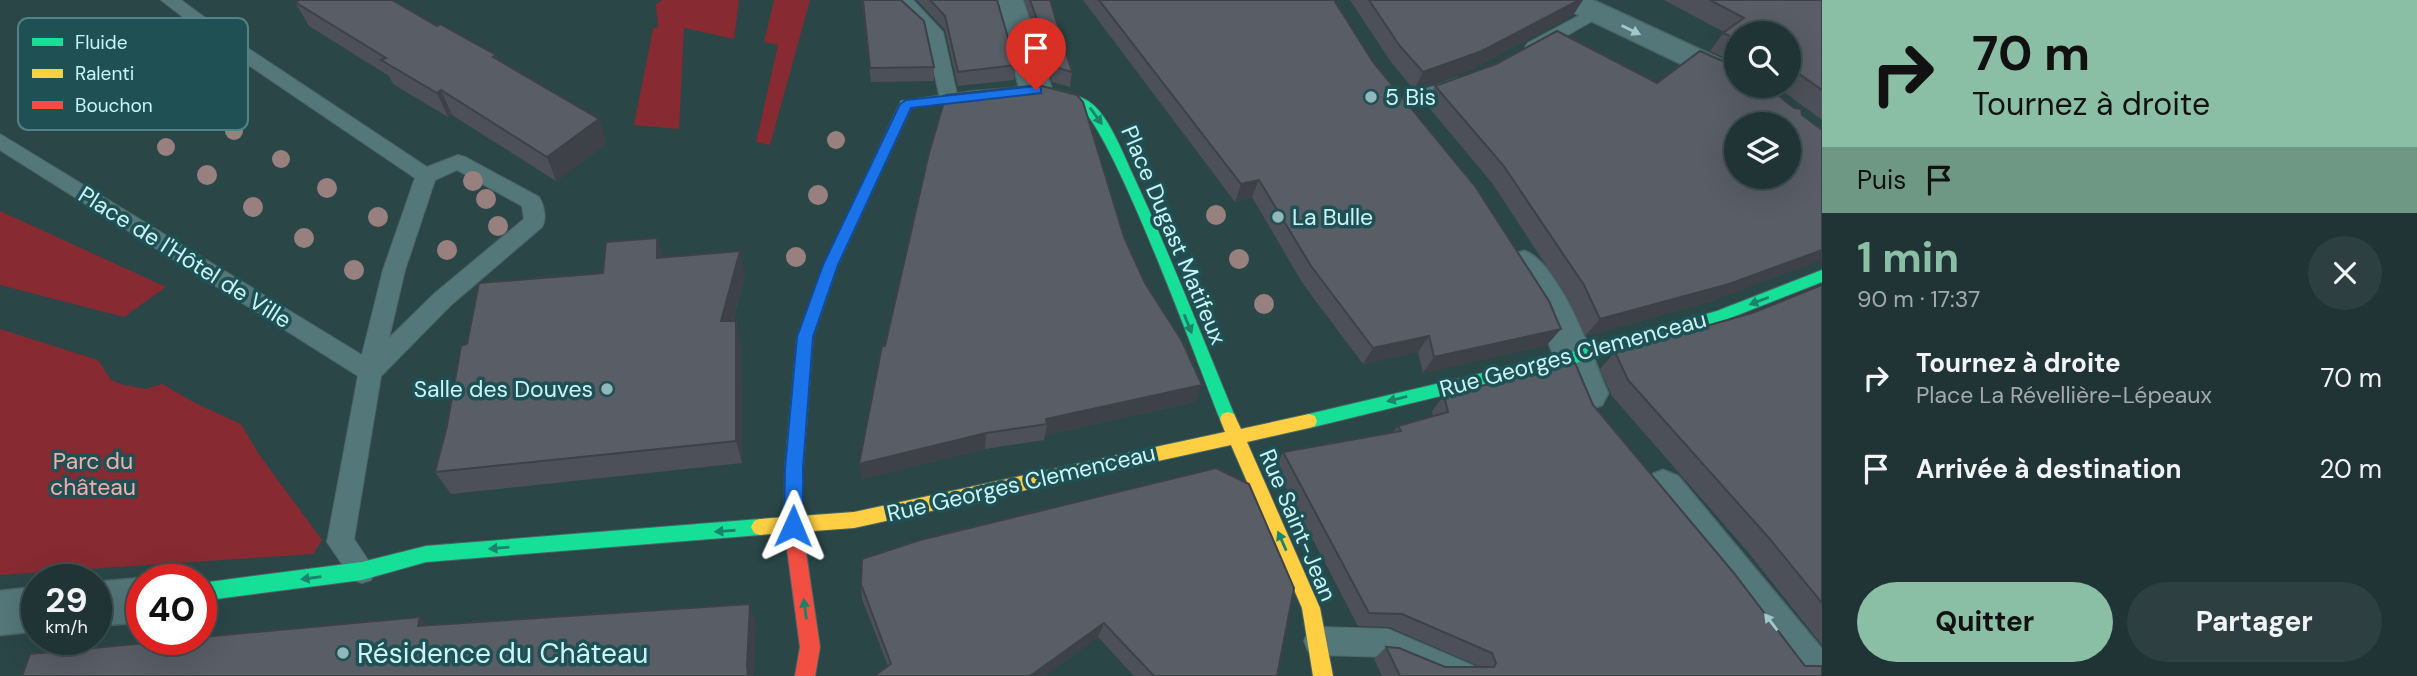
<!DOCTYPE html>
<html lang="fr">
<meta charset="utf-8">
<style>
:root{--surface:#203435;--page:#2d3f41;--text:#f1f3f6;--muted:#a2aaad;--line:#3d4f50;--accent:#8abfa5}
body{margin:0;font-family:"DM Sans",sans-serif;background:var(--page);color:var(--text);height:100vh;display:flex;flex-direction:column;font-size:26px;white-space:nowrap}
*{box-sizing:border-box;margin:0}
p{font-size:23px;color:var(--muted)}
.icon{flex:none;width:38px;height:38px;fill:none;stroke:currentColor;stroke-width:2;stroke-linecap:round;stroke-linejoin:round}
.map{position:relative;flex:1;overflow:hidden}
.side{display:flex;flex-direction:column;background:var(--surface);width:595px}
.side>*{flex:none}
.banner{background:#8abfa5;color:#111;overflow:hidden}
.tools{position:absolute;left:1724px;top:21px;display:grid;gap:14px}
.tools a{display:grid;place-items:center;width:77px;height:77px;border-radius:50%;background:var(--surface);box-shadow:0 7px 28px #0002,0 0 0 2px var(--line);font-size:35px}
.speed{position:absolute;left:21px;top:564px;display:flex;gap:14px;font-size:35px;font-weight:700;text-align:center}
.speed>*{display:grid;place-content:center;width:91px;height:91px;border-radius:50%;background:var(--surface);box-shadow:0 7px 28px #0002,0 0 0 2px var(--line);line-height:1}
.speed small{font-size:18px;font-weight:400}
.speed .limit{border:10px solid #d22;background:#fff;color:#111}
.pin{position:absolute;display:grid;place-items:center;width:60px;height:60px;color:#fff;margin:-72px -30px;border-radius:50% 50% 50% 0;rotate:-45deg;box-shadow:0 0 7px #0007}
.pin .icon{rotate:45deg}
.me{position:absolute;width:77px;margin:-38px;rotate:1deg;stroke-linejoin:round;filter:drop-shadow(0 0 5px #0008)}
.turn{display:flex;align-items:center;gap:24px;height:147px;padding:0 35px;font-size:32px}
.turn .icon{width:91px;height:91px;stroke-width:2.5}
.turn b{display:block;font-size:49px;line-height:60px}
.then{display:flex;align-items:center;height:66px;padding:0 35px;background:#0003;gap:14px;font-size:26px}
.round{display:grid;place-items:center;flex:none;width:74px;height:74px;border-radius:37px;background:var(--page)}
.headline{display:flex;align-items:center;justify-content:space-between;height:119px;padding:0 35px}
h1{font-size:42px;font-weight:700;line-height:52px;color:var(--accent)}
.cta{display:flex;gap:14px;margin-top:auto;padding:14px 35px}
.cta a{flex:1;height:80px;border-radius:42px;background:var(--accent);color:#111;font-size:28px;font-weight:700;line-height:80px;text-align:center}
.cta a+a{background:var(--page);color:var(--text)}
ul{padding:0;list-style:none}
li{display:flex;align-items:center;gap:21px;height:91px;padding:0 35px}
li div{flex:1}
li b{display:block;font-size:26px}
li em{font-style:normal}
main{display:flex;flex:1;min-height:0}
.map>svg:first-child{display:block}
.green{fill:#872a31}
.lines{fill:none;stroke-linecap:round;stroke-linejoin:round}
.lane-casing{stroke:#4c6566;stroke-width:2}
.street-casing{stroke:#4c6566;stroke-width:3}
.fast-casing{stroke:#4c6566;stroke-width:2}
.slow-casing{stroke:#4c6566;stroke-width:2}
.jam-casing{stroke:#4c6566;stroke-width:2}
.lane{fill:#54777a;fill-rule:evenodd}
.street{fill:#54777a;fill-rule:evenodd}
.fast{fill:#16e098;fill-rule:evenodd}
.slow{fill:#ffcf43;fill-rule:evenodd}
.jam{fill:#f24e42;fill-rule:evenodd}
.tree{fill:#98807f}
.wall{fill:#4d5058}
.shaded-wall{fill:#3e4147}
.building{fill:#595d66;stroke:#3e4147;stroke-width:2;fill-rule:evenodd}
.oneway{fill:#a1c9cc}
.oneway2{fill:#1b826c}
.route{fill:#1a73e8;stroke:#114b97;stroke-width:2}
.poi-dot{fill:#92b8ba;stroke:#1e5054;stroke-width:2.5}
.labels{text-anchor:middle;stroke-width:7;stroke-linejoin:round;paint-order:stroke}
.poi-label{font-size:23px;fill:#caf5f8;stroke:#1e5054;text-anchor:start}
.street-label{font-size:23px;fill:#caf5f8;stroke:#1e5054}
.park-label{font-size:23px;fill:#f1afac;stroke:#1e5054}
.near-poi-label{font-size:28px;fill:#caf5f8;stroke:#1e5054;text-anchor:start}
.key{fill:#1e5054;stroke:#528285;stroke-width:2}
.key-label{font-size:19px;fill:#caf5f8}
</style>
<main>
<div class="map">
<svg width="1822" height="676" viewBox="0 0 1822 676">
<rect width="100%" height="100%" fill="#2b4647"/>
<g class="green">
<path d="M663,0h76l-5,39 -50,-11 -5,101 -45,-4 19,-96 5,-2 -2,-23z"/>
<path d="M774,0h36l-40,145 -14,-3 22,-97 -14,-3z"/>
<path d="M0,211l166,76 -42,30 -124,-32z"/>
<path d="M0,329l98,31 13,20 13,5 22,4 16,-5 35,20 44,20 17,29 64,87 -9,14 -313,21z"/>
</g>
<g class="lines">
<g class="lane-casing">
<g id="lane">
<path d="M161,0h20l50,37 196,130 31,-12 7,2 74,40c5,8 8,22 3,30l-91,78 -70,71 -27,163 21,32 -4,9 -9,3 -9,-3 -26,-38 31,-166 -358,-226v-16l362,221 21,-85 32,-92 -196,-133zM457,170l65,36 2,13 -89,74 -46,45 16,-68 30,-90z"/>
<path d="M895,0h18l30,32 15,67 -2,4h-14l-2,-4 -14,-65 -21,-19z"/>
<path d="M1595,7l9,5 -3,4 -61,35h-12l-3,-4 3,-4z"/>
<path d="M1459,77l9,6 -2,4 -61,22 -7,-2 -2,-4 2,-4z"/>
<path d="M1318,627l70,2 86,37 4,10h-47l-44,-19 -69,-2 -10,-4 -4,-10 4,-10z"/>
</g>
</g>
<g class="street-casing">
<g id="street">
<path d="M995,0h28l29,90 -5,7 -11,3 -11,-3 -5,-7z"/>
<path d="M1556,0h37l143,66v20h8l-8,2 -11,-3 -165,-79z"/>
<path d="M1524,251c35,11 69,107 84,142l-6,12 -14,5 -14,-5 -36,-88 -32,-52 5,-10z"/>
<path d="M1663,470l15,6 144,173v27h-39l-135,-174 -6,-13 6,-13z"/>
<path d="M142,578l3,1h-3v43l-46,4v-44z"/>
<path d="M37,587v44l-37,4v-44z"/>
</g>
</g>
<g class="fast-casing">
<g id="fast">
<path d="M1021,87c21,1 48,2 67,14 19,11 35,52 44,72 38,81 70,164 104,246l-2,5 -6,2 -6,-2 -2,-5c-20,-49 -109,-295 -142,-313 -42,-24 -121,-4 -167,2l-73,157 -7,6 -5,-2 -2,-4 77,-164 72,-10z"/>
<path d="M1822,270v12l-97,38 -153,44 -263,64 -6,-2 -2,-5 2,-5 6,-2 263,-62 145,-41z"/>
<path d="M760,519l6,2 3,6 -3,6 -6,2 -334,27 -64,18 -161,21v-18l161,-21 64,-16z"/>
</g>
</g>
<g class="slow-casing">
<path id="slow" d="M1228,412l6,2 7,15 68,-15 6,2 2,5 -2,5 -6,2 -62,14 73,166 13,68h-20l-11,-68 -71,-163 -377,83 -94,7 -6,-2 -3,-6 3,-6 6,-2 94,-7 371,-80 -5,-13 2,-5z"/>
</g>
<g class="jam-casing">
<path id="jam" d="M831,259l7,6 -25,72 -10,131 -1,58 18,121 -5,29h-20l5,-29 -16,-121 1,-58 12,-131 27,-72z"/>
</g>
<use href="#lane" class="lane"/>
<use href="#street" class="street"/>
<use href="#fast" class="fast"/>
<use href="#slow" class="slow"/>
<use href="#jam" class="jam"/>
</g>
<g class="tree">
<circle cx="234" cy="131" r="9"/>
<circle cx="836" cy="140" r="9"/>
<circle cx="166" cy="147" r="9"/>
<circle cx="281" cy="159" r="9"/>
<circle cx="207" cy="175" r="10"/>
<circle cx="473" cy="181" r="10"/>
<circle cx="327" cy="188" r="10"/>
<circle cx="818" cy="195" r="10"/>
<circle cx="486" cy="199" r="10"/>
<circle cx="253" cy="207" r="10"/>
<circle cx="1216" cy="215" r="10"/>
<circle cx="378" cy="217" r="10"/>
<circle cx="498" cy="226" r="10"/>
<circle cx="304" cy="238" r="10"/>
<circle cx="447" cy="250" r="10"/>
<circle cx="796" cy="257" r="10"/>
<circle cx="1239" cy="259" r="10"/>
<circle cx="354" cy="270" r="10"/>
<circle cx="1264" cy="304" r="10"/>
</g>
<g class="wall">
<path d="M862,0h39l33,67v14l-63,1z"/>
<path d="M917,0h80l19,65 -2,15 -56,6 -13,-56z"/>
<path d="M1024,0h26l22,72 -2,15 -18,-5z"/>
<path d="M1083,0h251l213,345 -124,28 -5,-21 -55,12 -60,-80 -51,-87 -17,5z"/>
<path d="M1350,0h233l-10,15 -101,54 -58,21 -23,-28z"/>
<path d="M1664,0h158v120l-46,-34h12v-53h-52v30l-26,-12 14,-19z"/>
<path d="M295,2l201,53 1,5 102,59 7,25 -50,37 -104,-66 -4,2 -55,-33 -4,-8 -80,-50z"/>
<path d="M1657,83l55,218 -127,35 -15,-34 -78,-119 -66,-79 9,-18z"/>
<path d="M1124,237l71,165 -150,33 -1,5 -59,9 -124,30 24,-133z"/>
<path d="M657,238l6,19 82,19 -12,45 8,24 1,118 -291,31 -16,-22 12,-46 156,-153z"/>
<path d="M1822,285v360l-74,-93 -136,-156 -12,-27 15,-17 137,-39z"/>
<path d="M1444,395l149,10 212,261 17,10h-440l-8,-17 12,-12 59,20h32l-1,-2 -87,-38 -31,-1 -83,-159 8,-15 110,-20 5,-6 35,-10 -1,-5z"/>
<path d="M920,540l357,136h-143l-36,-39 -54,39h-170l14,-10 -26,-67 -1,-15z"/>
</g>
<g class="shaded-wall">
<path d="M1579,0h4l-10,15 -101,54 -58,21 9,-18z"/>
<path d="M441,90l11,25 -4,2 -11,-24z"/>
<path d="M599,119l7,25 -50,37 -9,-24z"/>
<path d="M1259,180l-7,17 -17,5 6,-18z"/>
<path d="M657,238l8,25 -8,-5z"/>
<path d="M1822,250v10l-110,41 -127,35 15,-17z"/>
<path d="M740,251l5,25 -19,69 -5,-24z"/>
<path d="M736,321l5,24 1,118 -6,-22z"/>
<path d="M1561,329l-14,16 -124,28 11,-16z"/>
<path d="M1429,336l-11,16 -55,12 10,-16z"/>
<path d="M1202,385l-7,17 -150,33 2,-11 -1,-5z"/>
<path d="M986,433l-1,16 -124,30 -2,-15z"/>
<path d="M750,604l6,19 -2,53h-6l-1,-10z"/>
<path d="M420,617l18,18 -20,-9z"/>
<path d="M1104,623l-6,14 -54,39h-14z"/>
</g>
<g class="building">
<path d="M299,0h93l45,26 3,-2 56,31 -3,2 106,62 -52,38 -106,-67 -4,3 -56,-33 5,-2 -91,-56z"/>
<path d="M863,0h38l23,21 10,46 -64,1z"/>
<path d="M930,0h67l19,65 -58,7 -13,-56z"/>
<path d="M1030,0h20l22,72 -18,-5z"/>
<path d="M1099,0h235l39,62 102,124 74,115 12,28 -127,28 -5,-21 -56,12 -62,-82 -52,-86 -18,4z"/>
<path d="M1369,0h210l-97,51 -59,21 -24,-27z"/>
<path d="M1710,0h112v90l-34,-24v-33h-52v6l-13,-6 21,-15z"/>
<path d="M1557,31l100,52 43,-32 36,16v19h31l27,22 7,1 1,6 20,15v120l-93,34 -129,35 -16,-34 -81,-120 -68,-79 61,-22zM1736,124h52v53h-52z"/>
<path d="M1038,85l39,10 6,7 41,135 21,46 37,58 20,44 -156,34 1,5 -61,9 -127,31 23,-118h3l44,-193 17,-58z"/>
<path d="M657,238v20l83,-7 -19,70h15v120l-301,31 12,-46 14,-80 6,-2 12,-61 124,-10 3,-31z"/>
<path d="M1822,285v318l-53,-65 -141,-158 -13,-28 137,-39z"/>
<path d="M1575,363l18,42 140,167 72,94h17v10h-422l-14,-29 13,1 46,19h49l2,-4 -4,-10 -90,-39 -33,-1 -86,-161 118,-21 -3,-5 50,-14 -4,-17z"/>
<path d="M1216,468l33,16 45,104 -17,88h-123l-50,-53 -74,53h-156l17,-12 -30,-80 1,-25 58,-19z"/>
<path d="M750,604l-3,62 1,10h-726l8,-22 158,-15h13v-2l219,-20 -2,9z"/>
</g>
<defs><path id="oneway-solid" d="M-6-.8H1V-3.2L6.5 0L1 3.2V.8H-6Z" transform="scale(1.75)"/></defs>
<g class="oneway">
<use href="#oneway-solid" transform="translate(1631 30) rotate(26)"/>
<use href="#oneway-solid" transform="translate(1771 622) rotate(-128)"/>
</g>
<g class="oneway2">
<use href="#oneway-solid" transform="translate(1096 116) rotate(54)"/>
<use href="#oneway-solid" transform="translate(1759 301) rotate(159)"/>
<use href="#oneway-solid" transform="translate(1188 324) rotate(68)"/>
<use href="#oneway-solid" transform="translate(1397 399) rotate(166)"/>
<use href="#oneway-solid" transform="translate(725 531) rotate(176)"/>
<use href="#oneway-solid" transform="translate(1282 541) rotate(-114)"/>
<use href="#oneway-solid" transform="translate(499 548) rotate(175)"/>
<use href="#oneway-solid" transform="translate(311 578) rotate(172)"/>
<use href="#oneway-solid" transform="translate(805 609) rotate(-98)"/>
</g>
<path class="route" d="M1036,86l5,1v6l-130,15 -73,157 -25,72 -10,131v58l-3,6 -7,2 -6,-2 -3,-6 1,-58 12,-131 26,-72 77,-161 6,-4z"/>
<g class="poi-dot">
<circle cx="1371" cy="97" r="7"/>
<circle cx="1278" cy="217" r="7"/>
<circle cx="607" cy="389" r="7"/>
<circle cx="343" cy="653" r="7"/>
</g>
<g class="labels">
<g class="poi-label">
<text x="1385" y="105">5 Bis</text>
<text x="1292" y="225">La Bulle</text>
<text x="593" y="397" text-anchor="end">Salle des Douves</text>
</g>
<g class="street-label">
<text transform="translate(1174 235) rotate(67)" y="8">Place Dugast Matifeux</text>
<text transform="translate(185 257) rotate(32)" y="8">Place de l'Hôtel de Ville</text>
<text transform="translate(1573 354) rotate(-15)" y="8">Rue Georges Clemenceau</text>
<text transform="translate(1021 483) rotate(-13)" y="8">Rue Georges Clemenceau</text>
<text transform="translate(1298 525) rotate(67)" y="8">Rue Saint-Jean</text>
</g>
<g class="park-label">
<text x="93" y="469">Parc du<tspan x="93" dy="26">château</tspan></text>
</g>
<g class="near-poi-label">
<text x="357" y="663">Résidence du Château</text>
</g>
</g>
<rect x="18" y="18" width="230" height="112" rx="10" class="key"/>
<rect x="32" y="38" width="31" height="8" fill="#16e098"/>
<rect x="32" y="69" width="31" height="9" fill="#ffcf43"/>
<rect x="32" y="101" width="31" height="8" fill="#f24e42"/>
<g class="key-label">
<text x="75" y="49">Fluide</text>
<text x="75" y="80">Ralenti</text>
<text x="75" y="112">Bouchon</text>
</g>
</svg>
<div class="tools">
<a><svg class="icon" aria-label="search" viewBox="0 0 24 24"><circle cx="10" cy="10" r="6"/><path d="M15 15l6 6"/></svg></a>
<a><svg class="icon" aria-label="layers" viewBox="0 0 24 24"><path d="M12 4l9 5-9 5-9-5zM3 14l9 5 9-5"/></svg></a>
</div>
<div class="speed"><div>29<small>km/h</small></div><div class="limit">40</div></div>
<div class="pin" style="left:1036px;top:90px;background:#d93025"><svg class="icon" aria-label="arrive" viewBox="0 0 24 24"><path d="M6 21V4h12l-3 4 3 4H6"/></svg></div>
<svg class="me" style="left:793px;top:526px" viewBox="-20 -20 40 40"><path d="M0-17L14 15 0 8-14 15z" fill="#1a73e8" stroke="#fff" stroke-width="4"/></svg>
</div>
<section class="side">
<div class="banner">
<div class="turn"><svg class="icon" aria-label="right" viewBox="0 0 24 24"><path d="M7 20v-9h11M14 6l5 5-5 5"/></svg><div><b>70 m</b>Tournez à droite</div></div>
<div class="then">Puis<svg class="icon" aria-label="arrive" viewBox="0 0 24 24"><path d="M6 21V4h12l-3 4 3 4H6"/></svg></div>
</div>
<div class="headline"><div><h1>1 min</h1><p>90 m · 17:37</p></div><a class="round"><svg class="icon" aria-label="close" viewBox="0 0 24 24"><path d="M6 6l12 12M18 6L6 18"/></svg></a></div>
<ul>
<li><svg class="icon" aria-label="right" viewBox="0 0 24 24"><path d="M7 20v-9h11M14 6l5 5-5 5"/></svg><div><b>Tournez à droite</b><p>Place La Révellière-Lépeaux</p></div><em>70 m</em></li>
<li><svg class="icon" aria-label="arrive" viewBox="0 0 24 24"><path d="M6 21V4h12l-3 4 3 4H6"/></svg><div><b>Arrivée à destination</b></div><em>20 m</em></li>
</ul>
<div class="cta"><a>Quitter</a><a>Partager</a></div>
</section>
</main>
